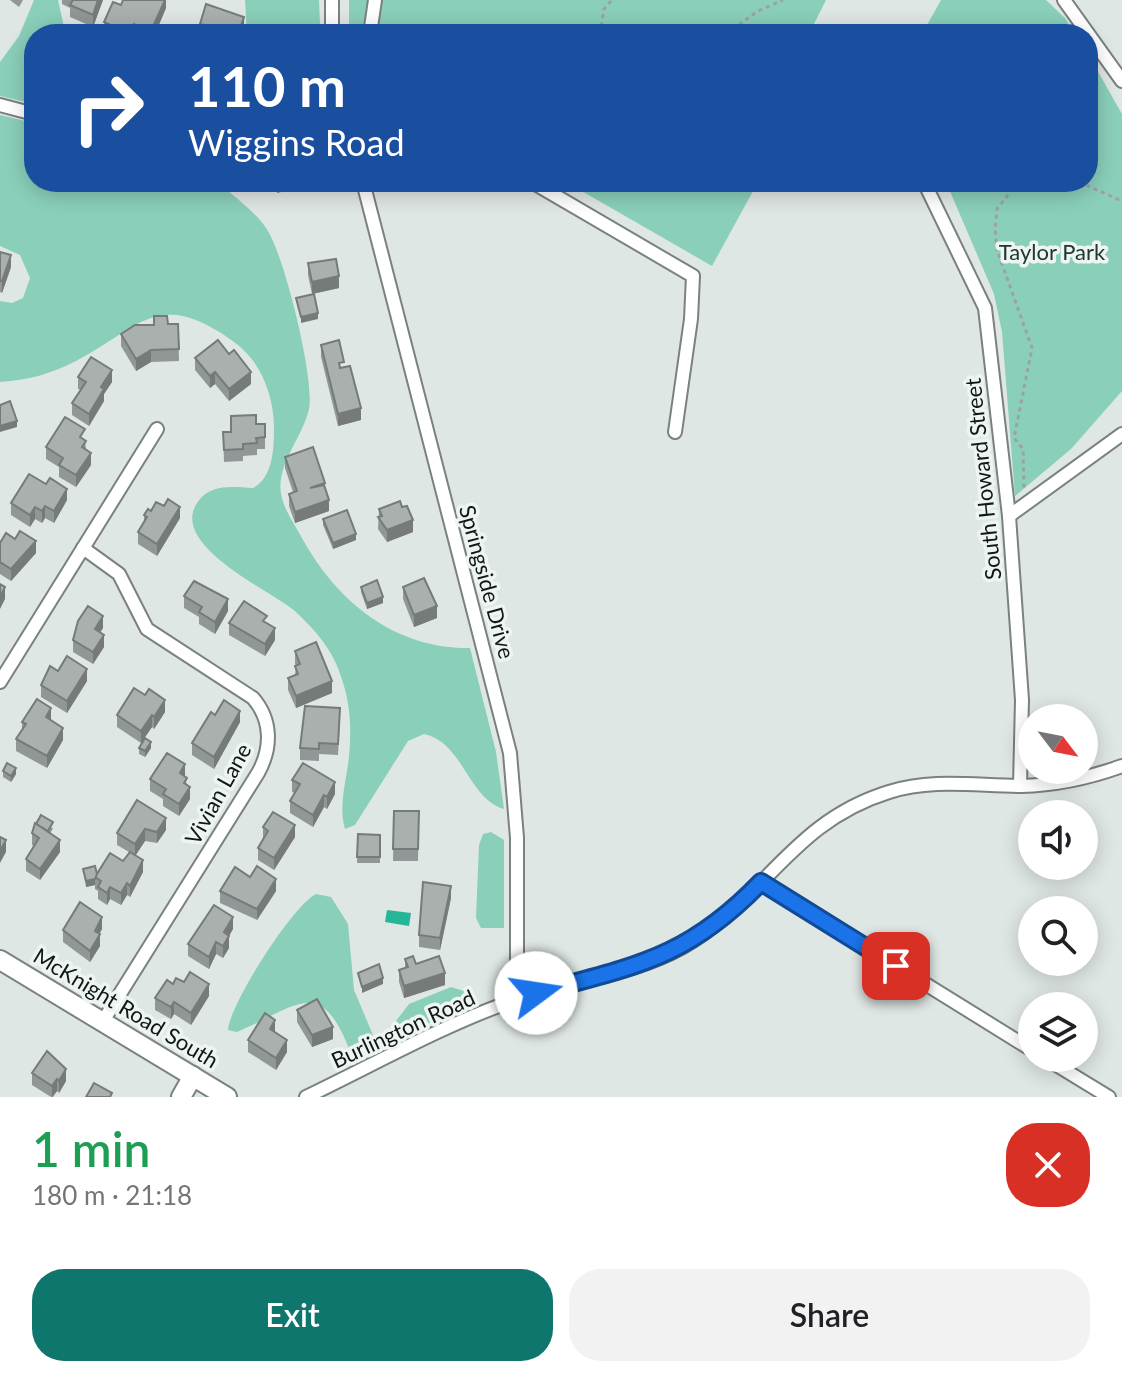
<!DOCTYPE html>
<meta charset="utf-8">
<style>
:root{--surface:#fff;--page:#f2f2f2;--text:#202124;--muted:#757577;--accent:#0f766e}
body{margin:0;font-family:Lato,sans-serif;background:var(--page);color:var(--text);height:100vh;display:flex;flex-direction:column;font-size:30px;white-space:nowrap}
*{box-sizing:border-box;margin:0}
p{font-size:26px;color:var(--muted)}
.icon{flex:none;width:44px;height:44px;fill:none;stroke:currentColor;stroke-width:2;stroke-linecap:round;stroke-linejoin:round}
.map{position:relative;height:1097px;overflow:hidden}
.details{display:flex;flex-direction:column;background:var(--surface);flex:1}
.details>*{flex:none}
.banner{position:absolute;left:24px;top:24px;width:1074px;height:168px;border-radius:32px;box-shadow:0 4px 20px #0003;background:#1a4fa0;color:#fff;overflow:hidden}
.needle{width:52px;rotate:122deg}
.tools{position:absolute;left:1018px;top:704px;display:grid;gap:16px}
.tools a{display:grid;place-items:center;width:80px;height:80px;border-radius:50%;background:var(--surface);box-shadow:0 4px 20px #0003;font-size:40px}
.pin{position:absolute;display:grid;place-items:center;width:68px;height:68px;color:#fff;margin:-34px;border-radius:16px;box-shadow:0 4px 12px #0006}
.me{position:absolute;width:88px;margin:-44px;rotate:76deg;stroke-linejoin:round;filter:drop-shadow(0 0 6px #0008)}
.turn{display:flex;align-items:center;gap:28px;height:168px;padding:0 32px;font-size:36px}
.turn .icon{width:104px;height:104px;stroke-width:2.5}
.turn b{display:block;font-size:56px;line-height:68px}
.round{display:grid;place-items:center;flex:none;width:84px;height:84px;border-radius:32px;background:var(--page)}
.head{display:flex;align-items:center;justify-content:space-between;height:136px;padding:0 32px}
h1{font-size:48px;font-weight:600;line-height:60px;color:#1e9e55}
.button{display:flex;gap:16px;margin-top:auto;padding:16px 32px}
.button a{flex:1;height:92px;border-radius:32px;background:var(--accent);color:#fff;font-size:32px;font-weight:600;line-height:92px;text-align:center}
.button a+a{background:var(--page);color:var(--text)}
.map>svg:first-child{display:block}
.green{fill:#8acfba}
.water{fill:#24b797}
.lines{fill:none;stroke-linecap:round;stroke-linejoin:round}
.street-casing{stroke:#7a817f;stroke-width:16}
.secondary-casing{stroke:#7a817f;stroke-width:22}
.path{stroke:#9ca2a0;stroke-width:3;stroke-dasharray:4 4;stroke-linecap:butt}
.street{stroke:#fff;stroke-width:12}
.secondary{stroke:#fff;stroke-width:18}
.wall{fill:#919796}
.shaded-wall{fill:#767b7a}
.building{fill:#a9b0ae;stroke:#767b7a;stroke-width:2}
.route-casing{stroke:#114b97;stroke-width:20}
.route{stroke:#1a73e8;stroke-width:14}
.labels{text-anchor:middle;stroke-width:7;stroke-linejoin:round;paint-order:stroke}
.park-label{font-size:22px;fill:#203730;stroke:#edf5f2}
.street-label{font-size:22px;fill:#141615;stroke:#edf5f2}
</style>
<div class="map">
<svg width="1122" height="1097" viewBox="0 0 1122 1097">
<rect width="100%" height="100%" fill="#dfe7e5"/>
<g class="green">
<path d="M34,0h24l7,31 -31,3v70l-34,-8v-34l19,-26z"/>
<path d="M245,0h74l1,24 -15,2 -20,8h-38z"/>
<path d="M349,0h477l-17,34h-460z"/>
<path d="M941,0h105l19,18 10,16h-153z"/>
<path d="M1088,54l34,60v277l-51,58 -56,47 -13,-164 -8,-38 -48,-112h142z"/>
<path d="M0,115l34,8v59h184c16,15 36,28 48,46 18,25 49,152 43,181 -6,28 -33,55 -28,85 3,16 14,31 21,44 35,64 93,111 168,110l26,104 8,57c-36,-10 -41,-67 -80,-75l-16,7 -53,84 -10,4c-7,-23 2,-50 4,-73 3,-30 1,-57 -10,-85 -8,-23 -25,-42 -43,-59 -24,-21 -127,-66 -99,-109 13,-20 36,-16 56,-15 20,-10 21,-40 21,-60 0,-32 -13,-67 -40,-86 -76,-55 -93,-15 -158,19 -25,13 -48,19 -76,21v-81l12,2 11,-5 7,-20 -10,-23 -20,-9z"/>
<path d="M566,182h192l-46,84z"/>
<path d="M491,832l13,8v88h-23l-5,-10 3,-73 4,-11z"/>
<path d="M316,894l15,3 17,27 6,66 24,57 -25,12c-31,-86 -53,-54 -116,-27l-9,-2c1,-25 65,-125 88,-136z"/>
<path d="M451,987l13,4 6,13 -67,31 -7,-14 13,-17z"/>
</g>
<path class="water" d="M387,910l24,3 -2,13 -24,-4z"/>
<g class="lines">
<g class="street-casing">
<g id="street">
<path d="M332,0v34"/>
<path d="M1064,0l58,81"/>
<path d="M370,34l5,-34"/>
<path d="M0,105l34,9"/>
<path d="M363,182l147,571 7,85v161"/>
<path d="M532,182l161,94 -2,43 -16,113"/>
<path d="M924,182l61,126 24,208 13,184 -2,86"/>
<path d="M1009,516l113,-82"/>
<path d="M83,548l36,26 28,55 106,69c19,22 19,50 5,75l-155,248"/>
<path d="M0,682l157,-253"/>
<path d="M761,882l271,168"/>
<path d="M1045,1058l64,39"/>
<path d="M306,1097c69,-33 137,-72 209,-97 56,-20 116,-24 168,-53 81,-46 108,-125 206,-155 43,-14 88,-6 132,-6 35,-1 68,-8 101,-20"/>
</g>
</g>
<g class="secondary-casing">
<g id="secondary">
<path d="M0,960l227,137"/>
<path d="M181,1097l12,-21"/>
</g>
</g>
<g class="path">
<path d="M600,34l4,-25 8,-9"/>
<path d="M726,34l32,-23 25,-11"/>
<path d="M1018,182l-21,27 -2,20 2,21 35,98 -18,90 9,11 1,41"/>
<path d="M1079,182l43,19"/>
</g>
<use href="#street" class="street"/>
<use href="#secondary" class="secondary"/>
</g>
<g class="wall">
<path d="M10,0h13l-4,7z"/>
<path d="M62,0h41l-10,27 -23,-10v-9l-8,-4z"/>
<path d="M166,0v8l-11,26h-51v-12l17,-17z"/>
<path d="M200,24l44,4 -2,6h-42z"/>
<path d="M0,252l11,15 -9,26 -2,-1z"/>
<path d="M308,263l31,25 -27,6 -4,-19z"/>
<path d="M168,324h10l1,37 -28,1 -15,9 -15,-25v-12z"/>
<path d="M321,345l40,75 -23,6 -17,-69z"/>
<path d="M195,358l56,26 -22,17 -14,-17 -5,4 -15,-18z"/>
<path d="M78,377l34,5 -8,12v7l-15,25 -17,-11v-12l9,-13 -3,-1z"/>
<path d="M256,424h9v25h-8v6l-14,1v5l-19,1 -1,-30h8z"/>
<path d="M85,440l1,9 5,16 -15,22 -17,-10v-10l-13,-8v-12z"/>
<path d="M285,457l40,31 4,23 -34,12 -6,-17v-12l4,-2 -8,-24z"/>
<path d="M67,500l-13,23 -9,-5 -3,5 -7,-4 -5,8 -19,-12v-12z"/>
<path d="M164,506l16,12 -23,38 -19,-12v-12l6,-11v-6l7,-4z"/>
<path d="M379,509l34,23 -26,10 -9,-13z"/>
<path d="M323,519l33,21 -23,9 -10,-24z"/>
<path d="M15,539l21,14 -25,28 -11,-7v-31z"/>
<path d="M361,587l22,16 -16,6 -6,-17z"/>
<path d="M403,587l34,31 -23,9 -11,-28z"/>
<path d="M184,596l44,15 -13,23 -16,-10v-7l-15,-9z"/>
<path d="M229,623h38l8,17 -10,16 -36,-21z"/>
<path d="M103,628l-3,4 4,15 -11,17 -20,-12v-12z"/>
<path d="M295,651l37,42 -36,15 -8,-18v-12l7,-3 1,-9 -1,-3z"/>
<path d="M58,671l29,10 -20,32 -26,-16v-12z"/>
<path d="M145,695l20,17 -11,17 -2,-2 -11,16 -24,-16v-12z"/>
<path d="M215,715l25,7 -26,47 -22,-14v-12z"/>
<path d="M51,720l12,20 -16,28 -31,-17v-12l6,-10v-7z"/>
<path d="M340,720l-2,35 -19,-1v7l-19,-1v-12z"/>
<path d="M139,748h12l-6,9 -6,-3z"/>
<path d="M3,771l13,3 -5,8 -8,-5z"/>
<path d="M185,777l5,22 -11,17 -16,-10v-7l-13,-8v-12z"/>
<path d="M292,780l43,14 -8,15 -3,-2 -11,20 -23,-14v-12l5,-8 -3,-1z"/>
<path d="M137,800l29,30 -9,13 -12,-2 -9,14 7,17 -13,25 -3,-2 -6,10 -11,-6 -3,6 -9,-6v-8l-3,-2v-4l-9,2 -3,-18 14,5 26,-13 6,-9 -12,-7v-12z"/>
<path d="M394,811h25l-1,50h-25z"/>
<path d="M36,824l17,4 -3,6 10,18 -20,28 -14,-9v-12l8,-13 -2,-1v-12z"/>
<path d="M263,827l32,10 -21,33 -16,-10v-12l5,-9z"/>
<path d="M358,834l22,1v28h-23z"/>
<path d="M250,877l26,14 -19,29 -37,-17v-12z"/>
<path d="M451,898l-11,52 -21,-3v-12z"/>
<path d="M102,929l-3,5 1,12 -10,16 -27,-20v-12z"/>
<path d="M233,929l-4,7v12l-6,10 -7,-4 -7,15 -21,-13v-12z"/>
<path d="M405,959l11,5 29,21 -41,13 -5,-16v-12l6,-2z"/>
<path d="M184,982l25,14 -18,29 -17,-11 -3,5 -16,-9v-12l18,-14z"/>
<path d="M297,1010l36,29 -21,8 -15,-25z"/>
<path d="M275,1032l12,20 -11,18 -28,-18v-12z"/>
<path d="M32,1073l34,8 -7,12 -2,-2 -4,6h-2l-19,-12z"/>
</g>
<g class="shaded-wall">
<path d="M98,0h5l-10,27v-12z"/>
<path d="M165,0h1v8l-11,26h-4v-3z"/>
<path d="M244,17v11l-2,6h-4z"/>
<path d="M277,182h33v3l-33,8z"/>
<path d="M11,255v12l-9,26v-12z"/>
<path d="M339,276v12l-27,6v-12z"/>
<path d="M318,313v6l-17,4v-6z"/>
<path d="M151,350v12l-15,9v-12z"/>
<path d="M112,370v12l-8,12v7l-15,25v-12l12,-27z"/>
<path d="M215,372v12l-5,4v-12z"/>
<path d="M251,372v12l-22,17v-12z"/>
<path d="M361,408v12l-23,6v-12z"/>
<path d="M17,421v6l-17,5v-6z"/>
<path d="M91,453v12l-15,22v-12z"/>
<path d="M67,489v11l-13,23v-12z"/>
<path d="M329,500v11l-34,12v-11z"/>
<path d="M45,506v12l-3,5v-12z"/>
<path d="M35,507v12l-5,8v-12z"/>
<path d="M180,507v11l-23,38v-12z"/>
<path d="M413,520v12l-26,10v-12z"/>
<path d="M356,534v6l-23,9v-6z"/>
<path d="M36,541v12l-25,28v-12z"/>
<path d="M5,587v12l-5,10v-12z"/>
<path d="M383,597v6l-16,6v-6z"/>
<path d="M228,599v12l-13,23v-12z"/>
<path d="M437,606v12l-23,9v-12z"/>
<path d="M103,616v12l-8,13v-12z"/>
<path d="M275,628v12l-10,16v-12z"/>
<path d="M104,635v12l-11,17v-12z"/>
<path d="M87,669v12l-20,32v-12z"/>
<path d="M332,681v12l-36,15v-12z"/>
<path d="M165,700v12l-11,17v-12z"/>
<path d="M51,708v12l-5,-3z"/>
<path d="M240,711v11l-26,47v-12z"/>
<path d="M152,715v12l-11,16v-12z"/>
<path d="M63,728v12l-16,28v-12z"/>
<path d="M151,742v6l-6,9v-6z"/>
<path d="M185,764v12l-5,-3z"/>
<path d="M16,768v6l-5,8v-6z"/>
<path d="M335,782v12l-8,15v-12z"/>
<path d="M190,787v12l-11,17v-12z"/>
<path d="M324,795v12l-11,20v-12z"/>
<path d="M166,818v12l-9,13v-11z"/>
<path d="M295,825v12l-21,33v-12z"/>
<path d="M145,829v12l-10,15v-12z"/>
<path d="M6,840v12l-6,11v-12z"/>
<path d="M60,840v12l-20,28v-11z"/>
<path d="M143,860v12l-13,25v-11z"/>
<path d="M95,879v6l-9,2v-6z"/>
<path d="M276,879v12l-19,29v-11z"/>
<path d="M127,883v12l-6,10v-12z"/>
<path d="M451,886v12l-11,52v-12z"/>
<path d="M110,887v12l-3,6v-12z"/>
<path d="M102,917v12l-7,13 5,-8v12l-10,16v-11l5,-20z"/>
<path d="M233,917v12l-9,15v-12z"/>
<path d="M229,936v12l-6,10v-12z"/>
<path d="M216,942v12l-7,15v-12z"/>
<path d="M445,973v12l-41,13v-12z"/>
<path d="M383,978v6l-21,9v-6z"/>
<path d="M209,984v12l-18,29v-12z"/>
<path d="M174,1002v12l-3,5v-12z"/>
<path d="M275,1020v12l-5,-3z"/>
<path d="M333,1027v12l-21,8v-12z"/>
<path d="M287,1040v12l-11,18v-12z"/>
<path d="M66,1069v12l-7,12v-12z"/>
<path d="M57,1079v12l-5,6v-11z"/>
</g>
<g class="building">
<path d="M73,0h25l-5,15 -23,-10z"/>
<path d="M123,0h42l-14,31 -17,-7 -4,10 -26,-12 9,-20 8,3z"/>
<path d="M206,4l38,13 -6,17 -38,-10z"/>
<path d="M0,252l11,3 -9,26h-2z"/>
<path d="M336,259l3,17 -27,6 -4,-19z"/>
<path d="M314,294l4,19 -17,4 -5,-19z"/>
<path d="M154,316h13l1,8h10l1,25 -28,1 -15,9 -15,-25 14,-9h19z"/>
<path d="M218,340l11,14 5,-4 17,22 -22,17 -14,-17 -5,4 -15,-18z"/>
<path d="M339,340l5,22 -5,1 1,5 10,-2 11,42 -23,6 -17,-69z"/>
<path d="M91,357l21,13 -11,17 3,2 -15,25 -17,-11 14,-21 -8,-5z"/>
<path d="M10,401l7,20 -17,5v-21z"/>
<path d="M256,415v9h9v13l-9,1 1,5 -14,1v5l-19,1 -1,-18h8v-16z"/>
<path d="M65,417l20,12 -5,8 6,4 -4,6 9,6 -15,22 -17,-10 4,-7 -17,-11z"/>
<path d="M313,447l12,36 -15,5 14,-3 5,15 -34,12 -6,-18 8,-3 -12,-34z"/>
<path d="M29,474l17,10 4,-6 17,11 -13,22 -9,-5 -3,5 -7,-4 -5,8 -19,-12z"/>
<path d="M168,499l12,8 -23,37 -19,-12 9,-15 -3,-2 4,-6 3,2 5,-9 8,4z"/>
<path d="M400,501l2,6 5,-1 6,14 -26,10 -9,-13 4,-1 -3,-7z"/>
<path d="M347,510l9,24 -23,9 -10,-24z"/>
<path d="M20,531l16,10 -25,28 -11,-7v-19l6,-10 9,6z"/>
<path d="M424,578l13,28 -23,9 -11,-28z"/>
<path d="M377,580l6,17 -16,6 -6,-16z"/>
<path d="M194,581l34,18 -13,23 -16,-10 3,-5 -18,-11z"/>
<path d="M0,584l5,3 -5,10z"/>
<path d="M244,601l23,15 -4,5 12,7 -10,16 -36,-21z"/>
<path d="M88,606l15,10 -8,13 9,6 -11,17 -20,-12 5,-19z"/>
<path d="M316,642l16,39 -36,15 -8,-18 10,-4 -3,-8 5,-2 -5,-13z"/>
<path d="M67,656l20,13 -20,32 -26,-16 9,-19 8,5z"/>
<path d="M134,688l11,7 4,-6 16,11 -11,17 -2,-2 -11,16 -24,-16z"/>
<path d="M37,699l14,9 -5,9 17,11 -16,28 -31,-17 10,-15 -4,-2z"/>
<path d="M224,700l16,11 -26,46 -22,-14 19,-31 4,3z"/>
<path d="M305,706l35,2 -2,36 -19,-1v6l-19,-1z"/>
<path d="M145,738l6,4 -6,9 -6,-3z"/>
<path d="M167,753l18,11 -5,9 7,5 -3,5 6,4 -11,17 -16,-10 3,-5 -16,-10z"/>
<path d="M7,763l9,5 -5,8 -8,-5z"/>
<path d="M303,763l32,19 -8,15 -3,-2 -11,20 -23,-14 10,-17 -8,-4z"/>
<path d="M137,800l29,18 -9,14 -12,-3 -10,15 -18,-11z"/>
<path d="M394,811h25l-1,38h-25z"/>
<path d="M273,812l22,13 -21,33 -16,-10 10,-17 -5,-4z"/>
<path d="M41,815l12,7 -5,9 -12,-7z"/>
<path d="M35,823l25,17 -20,29 -14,-10 13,-21 -7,-5z"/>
<path d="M358,834l22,1v22h-23z"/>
<path d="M0,837l6,3 -6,11z"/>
<path d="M130,852l13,8 -13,26 -3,-3 -6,10 -11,-6 -3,6 -9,-6 3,-6 -6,-4 15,-24 13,8z"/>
<path d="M95,866l2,8 -2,5 -9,2 -3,-12z"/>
<path d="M257,866l19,13 -19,30 -37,-18 15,-24 15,10z"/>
<path d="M423,882l28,4 -11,52 -21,-3z"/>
<path d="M80,902l22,15 -7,14 5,3 -10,17 -27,-21z"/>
<path d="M214,905l19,12 -9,15 5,4 -6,10 -7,-4 -7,15 -21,-13z"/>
<path d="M413,956l3,8 23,-8 6,17 -41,13 -5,-16 9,-3 -3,-8z"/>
<path d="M379,964l4,14 -21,9 -4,-14z"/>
<path d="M190,972l19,12 -18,29 -17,-11 -3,5 -16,-9 12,-18 6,4 3,-6 8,4z"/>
<path d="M317,999l16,28 -21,8 -15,-25z"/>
<path d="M265,1013l10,7 -5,9 17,11 -11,18 -28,-18z"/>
<path d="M47,1051l19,18 -7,12 -2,-2 -5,7 -20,-13z"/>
<path d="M94,1083l18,10 -2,4h-24z"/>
</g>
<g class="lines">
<g class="route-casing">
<path id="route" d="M536,993c98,-27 151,-34 225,-111l135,84"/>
</g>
<use href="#route" class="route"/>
</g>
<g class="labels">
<g class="park-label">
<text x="1052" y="260">Taylor Park</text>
</g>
<g class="street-label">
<text transform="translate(983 479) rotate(-96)" y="8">South Howard Street</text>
<text transform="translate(487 582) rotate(75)" y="8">Springside Drive</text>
<text transform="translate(218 794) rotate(-61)" y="8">Vivian Lane</text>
<text transform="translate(126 1008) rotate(31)" y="8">McKnight Road South</text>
<text transform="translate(403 1029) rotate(-25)" y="8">Burlington Road</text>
</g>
</g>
</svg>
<div class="tools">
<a><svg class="needle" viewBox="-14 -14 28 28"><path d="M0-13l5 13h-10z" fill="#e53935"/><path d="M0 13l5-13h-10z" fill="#757577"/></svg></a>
<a><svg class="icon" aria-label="sound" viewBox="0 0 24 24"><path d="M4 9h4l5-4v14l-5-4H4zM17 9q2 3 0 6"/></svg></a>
<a><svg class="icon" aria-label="search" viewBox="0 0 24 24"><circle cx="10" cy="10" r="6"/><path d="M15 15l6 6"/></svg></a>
<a><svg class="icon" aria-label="layers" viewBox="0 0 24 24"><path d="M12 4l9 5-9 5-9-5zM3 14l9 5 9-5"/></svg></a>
</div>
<div class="pin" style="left:896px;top:966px;background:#d93025"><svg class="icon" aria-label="arrive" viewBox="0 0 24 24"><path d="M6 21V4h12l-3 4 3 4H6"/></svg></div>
<svg class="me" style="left:536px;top:993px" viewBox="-20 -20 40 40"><circle r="19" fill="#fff"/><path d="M0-13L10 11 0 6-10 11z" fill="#1a73e8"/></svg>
<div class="banner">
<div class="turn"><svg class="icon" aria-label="right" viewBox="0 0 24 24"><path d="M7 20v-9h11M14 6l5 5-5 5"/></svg><div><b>110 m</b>Wiggins Road</div></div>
</div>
</div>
<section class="details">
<div class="head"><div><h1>1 min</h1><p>180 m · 21:18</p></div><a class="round" style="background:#d93025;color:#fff"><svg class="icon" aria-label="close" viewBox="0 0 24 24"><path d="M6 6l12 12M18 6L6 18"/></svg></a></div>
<div class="button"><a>Exit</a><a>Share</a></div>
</section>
